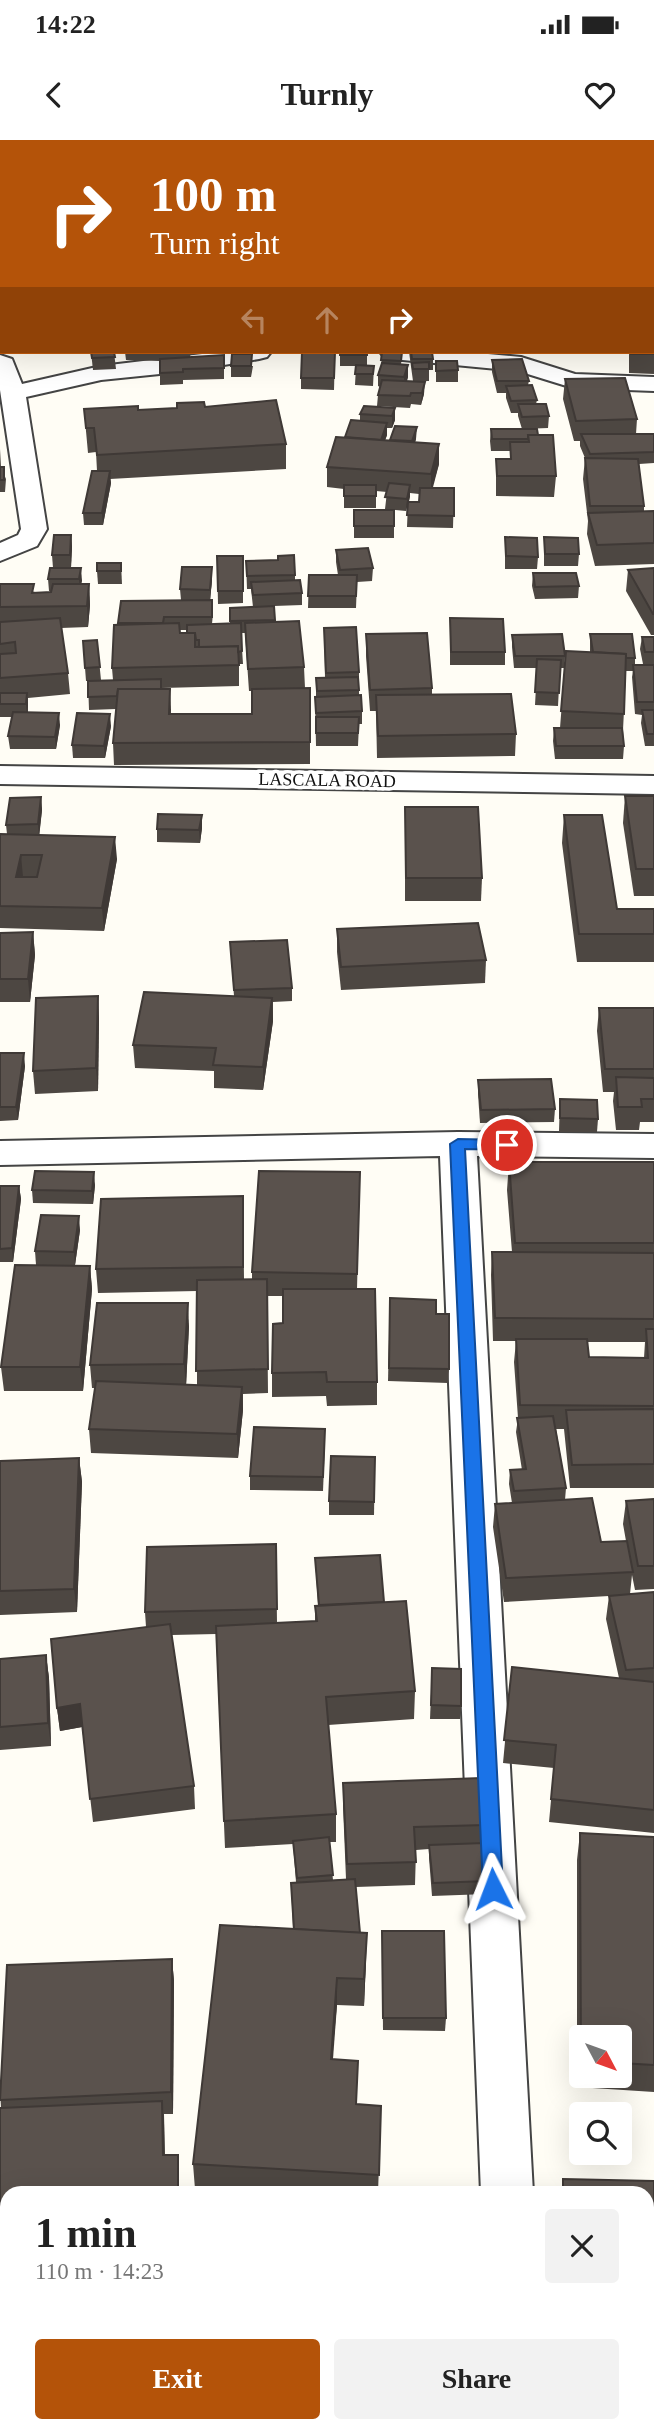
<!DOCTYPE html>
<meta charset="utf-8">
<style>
:root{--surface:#fff;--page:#f2f2f2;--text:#222;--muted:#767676;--accent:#b45309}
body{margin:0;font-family:Georgia,serif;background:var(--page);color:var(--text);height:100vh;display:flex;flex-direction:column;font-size:26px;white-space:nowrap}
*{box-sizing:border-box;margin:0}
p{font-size:23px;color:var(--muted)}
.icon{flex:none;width:38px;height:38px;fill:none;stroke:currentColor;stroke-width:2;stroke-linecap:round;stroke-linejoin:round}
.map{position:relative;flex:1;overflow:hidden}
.panel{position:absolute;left:0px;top:2046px;width:654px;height:247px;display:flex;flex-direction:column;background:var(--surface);border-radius:21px 21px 0 0;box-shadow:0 7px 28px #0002}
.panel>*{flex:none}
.banner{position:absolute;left:0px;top:0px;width:654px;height:214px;box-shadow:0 7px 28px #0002;background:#b45309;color:#fff;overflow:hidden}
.needle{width:46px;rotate:131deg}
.fabs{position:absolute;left:569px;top:1885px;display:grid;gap:14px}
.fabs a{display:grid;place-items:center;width:63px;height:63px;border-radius:7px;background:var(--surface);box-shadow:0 7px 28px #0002;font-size:35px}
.pin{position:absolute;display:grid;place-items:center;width:60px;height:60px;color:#fff;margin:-30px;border:4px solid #fff;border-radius:50%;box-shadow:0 2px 7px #0007}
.me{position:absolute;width:77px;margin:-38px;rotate:357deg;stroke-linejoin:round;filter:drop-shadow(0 0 5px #0008)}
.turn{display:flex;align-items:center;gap:24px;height:147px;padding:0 35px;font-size:32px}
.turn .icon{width:91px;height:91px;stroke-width:2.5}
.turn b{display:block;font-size:49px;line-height:60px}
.lanes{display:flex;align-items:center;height:66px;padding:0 35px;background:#0003;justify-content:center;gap:35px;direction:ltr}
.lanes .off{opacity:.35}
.round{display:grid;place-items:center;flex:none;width:74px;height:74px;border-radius:7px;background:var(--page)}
.overview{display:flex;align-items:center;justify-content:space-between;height:119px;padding:0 35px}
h1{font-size:42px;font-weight:600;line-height:52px}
.primary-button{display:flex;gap:14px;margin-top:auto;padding:14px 35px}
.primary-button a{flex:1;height:80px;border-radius:7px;background:var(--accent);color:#fff;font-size:28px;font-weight:600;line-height:80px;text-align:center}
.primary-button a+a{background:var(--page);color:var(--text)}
.status{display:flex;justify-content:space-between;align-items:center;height:49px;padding:0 35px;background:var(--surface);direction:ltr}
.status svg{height:19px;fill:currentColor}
header{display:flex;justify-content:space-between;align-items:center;height:91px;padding:0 35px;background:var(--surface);font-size:32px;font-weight:600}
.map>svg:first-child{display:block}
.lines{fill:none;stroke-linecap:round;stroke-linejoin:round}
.service-casing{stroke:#444;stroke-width:3}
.minor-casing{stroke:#444;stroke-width:4}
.tertiary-casing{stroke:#444;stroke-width:4}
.secondary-casing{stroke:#333;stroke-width:4}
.service{fill:#fff;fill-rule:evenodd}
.minor{fill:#fff;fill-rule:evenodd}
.tertiary{fill:#fff;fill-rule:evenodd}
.secondary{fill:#fff6b0;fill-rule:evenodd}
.wall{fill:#4d4742;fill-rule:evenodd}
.shaded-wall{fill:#3f3936}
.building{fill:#5a524d;stroke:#3f3936;stroke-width:2;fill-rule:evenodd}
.route{fill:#1a73e8;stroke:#114b97;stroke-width:2}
.labels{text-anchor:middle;stroke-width:7;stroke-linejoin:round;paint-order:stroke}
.far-street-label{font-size:18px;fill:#111;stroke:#fff}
</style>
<div class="status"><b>14:22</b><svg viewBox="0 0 49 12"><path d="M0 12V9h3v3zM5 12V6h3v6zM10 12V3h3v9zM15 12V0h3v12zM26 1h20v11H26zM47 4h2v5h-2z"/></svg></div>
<header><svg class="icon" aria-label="back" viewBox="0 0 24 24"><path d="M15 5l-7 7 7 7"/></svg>Turnly<svg class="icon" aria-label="heart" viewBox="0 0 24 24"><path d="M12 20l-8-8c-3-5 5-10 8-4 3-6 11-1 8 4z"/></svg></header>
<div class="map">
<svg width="654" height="2292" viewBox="0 0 654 2292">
<rect width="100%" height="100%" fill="#fffdf5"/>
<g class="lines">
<g class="service-casing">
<path id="service" d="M231,0h20l-21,2z"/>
</g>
<g class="minor-casing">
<g id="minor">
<path d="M219,212h52l-4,5 -8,2 -70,12 -88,9 -75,17 21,132 -10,17 -37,15v-18l18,-8 3,-6 -21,-139v-35l12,4 10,25 79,-18z"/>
<path d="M380,212h86l55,5 54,17 79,3v14l-81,-3 -55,-17 -126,-12 -8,-2z"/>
<path d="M458,992l196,2v24l-177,-2 56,1037h-52l-41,-1037 -440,9v-24z"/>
<path d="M492,2286h56l1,6h-56z"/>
</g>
</g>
<g class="tertiary-casing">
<path id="tertiary" d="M0,626l654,10v18l-654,-10z"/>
</g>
<g class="secondary-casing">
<g id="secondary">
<path d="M478,0h29l1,2h-29z"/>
<path d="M581,0h28l1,2h-28z"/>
<rect x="653" y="5" width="1" height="13"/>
</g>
</g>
<use href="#service" class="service"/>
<use href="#minor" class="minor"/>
<use href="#tertiary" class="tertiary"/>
<use href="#secondary" class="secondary"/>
</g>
<g class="wall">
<rect x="423" y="0" width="49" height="2"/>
<path d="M2,59v103h-2v-102z"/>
<path d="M653,73h1v71l-1,-1z"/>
<path d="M654,159v75l-25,-1v-21h24z"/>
<path d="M91,212h23l2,17 -23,1z"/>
<path d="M125,212h66l-1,5 34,-2v24l-41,1v4l-23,1v-24l-34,-1z"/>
<path d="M335,212l-1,38 -33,-1v-11z"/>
<path d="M340,212h27v14h7l-1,20 -18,-1 1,-19h-16z"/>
<path d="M382,212h20l-1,13 7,12 -1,4 17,13 -3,11 -10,-1 -1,4 -33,-2 1,-11 2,-8 -2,-1v-11l3,-7z"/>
<path d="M409,212h23l1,7v11h-4v11h-16z"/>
<path d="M492,220l37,21 -1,4 9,15 -1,4 13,12 -1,12 -26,1 -4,-13v-3h-7l-5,-15v-5h-9l-5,-21z"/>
<path d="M436,221l22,9v12h-22z"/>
<path d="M231,226h22l-2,11h-20z"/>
<path d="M565,239l72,40 -1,15h18v29l-15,1 5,42v5h10v53l-59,2 -8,-32 1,-13 -5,-42 2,-21 -5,-12v-5h-6l-11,-42z"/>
<path d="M205,267l81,37v25l-176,10 1,4 -8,42h-19l-1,-12 14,-42 -1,-19 -8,1 -4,-44 54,1z"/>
<path d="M395,268v12l-3,8h-5v7l-2,5 31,-1 -1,3 24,22 -7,24h22l-1,40 -46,-1 1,-24 -2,8 -21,-2 2,-17 -11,-1v17h-32v-19l-17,-2v-20l18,-29 15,-17v-7zM410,353l9,1v8h-10z"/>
<path d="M491,289l47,6 18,41 -2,21 -58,-1v-37h14v-8h-19l-1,-10z"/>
<path d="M0,309l1,18 5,12 -1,13h-5z"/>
<rect x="354" y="370" width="40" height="28"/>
<path d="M71,395l1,12 -1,20 -18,1 -1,-13z"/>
<path d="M505,397l33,20 -1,12h-32z"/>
<path d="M544,397l35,17 -1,12h-34z"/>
<path d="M336,410l37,18 -1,13 -15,1 -1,26h-48l1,-33h29l-2,-13z"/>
<path d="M217,416h26v47l-25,1z"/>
<path d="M246,421l49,14v5l7,13v12l-28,1 1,16 29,45 1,21h5v76l-196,1 -1,-22 3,-34 -27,1 -1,-29h-2l-3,-40 14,-1 4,40h12l-1,-12 6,-43 3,-24 60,-1 -1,-11 32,-10 -2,21 3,13 -1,11h18v-16l23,-1 -2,-18h-4zM180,490h7v3h-7zM241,493h4l4,58h3v23h-81l-9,-26 77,-2v-22h4z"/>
<path d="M121,423l1,21h-24l-1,-13z"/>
<path d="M81,428v16h8l1,21 -2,22 -27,1 7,45 2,21 -42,4v14l32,13 -4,24h-46l-2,-13 4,-19h-12v-133l35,8h16l-2,-1 -1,-12z"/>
<path d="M654,428v67h-3l-25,-44 2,-21z"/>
<path d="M533,433l46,13 -1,12 -43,1 -3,-13z"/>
<path d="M450,478l55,34v13h-55z"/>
<path d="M324,488l35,44v23l3,16v13h-3l-1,22h-42l-1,-49h1v-19h9z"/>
<path d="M366,494l66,54v7l84,39 -1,22 -138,2 -1,-47h-6l-4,-55z"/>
<path d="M590,494l45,24v7h19v81h-9l-4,-23 1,-8 -7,-1 -3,-37 1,-6h-7l-3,59 1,16 -1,13h-68l-2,-18 1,-13h6l6,-77 24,1z"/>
<path d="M512,495l53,21 -1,12h-4l-2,38 -23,-1 2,-37h-23l-2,-21z"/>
<path d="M642,497h12v27h-11l-3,-15z"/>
<path d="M111,586l-6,32h-32l-1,-13z"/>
<path d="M625,656h29v100h-20l-11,-73z"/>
<path d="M41,657l1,13 -3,25 78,24 -13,72 -104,-3v-94h7l-1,-9z"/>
<path d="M405,667l77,71 -1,23h-76z"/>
<path d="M202,675v13l-2,15 -43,-1v-13z"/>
<path d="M564,675l53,94h37v53h-77l-15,-119z"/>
<path d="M337,789l149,31 -1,23 -144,7 -4,-38z"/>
<path d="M33,792l2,23 -5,47h-30v-69z"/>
<path d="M231,816l61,32v13l-19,1v19l-10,69 -49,-2v-17l-79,-3 -2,-23 101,-49z"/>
<path d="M98,856l1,23 -1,72 -63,3 -2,-23z"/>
<path d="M599,868h55v114h-14l-1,8h-23l-3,-29 1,-9h-11l-6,-61z"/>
<path d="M0,913l25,13 -7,54 -18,1z"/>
<path d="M478,940l77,29 -1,13 -74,1 -2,-29z"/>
<path d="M560,959l38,20 -1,13h-38z"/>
<path d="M509,1022h145v326h-84l-6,-59h-8l10,59 -1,12 36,42 25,-1 -3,-17 3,-23 28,-2v90l-19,1 -3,-15 -2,19 24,-2v241l-105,-11 5,-54 -51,-5 9,-96 107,11 -13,-59 3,-23 -105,6 -11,-75 2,-23 17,-1 -3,-19 1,-14h12l-6,-38 2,-14 -4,-56 2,-21h-23l-2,-66 1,-23h20l-5,-62zM587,1202h58l-1,16 -55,-1z"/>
<path d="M360,1032l-3,117 20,93v23l-50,1 -1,-10 -54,1v-24l11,-50v-27h-16l1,97 -25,1v16l-5,48 -147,-5 -2,-24 6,-41h-3l-2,-23 99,-39 -3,59h11v-94l-99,2 -2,-24 147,-73 1,83h8v-7z"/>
<path d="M95,1045l-2,19 -60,-1 -1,-13z"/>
<path d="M0,1046h19l2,13 -8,63h-13z"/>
<path d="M80,1090l-5,35h-39l-1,-14z"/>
<path d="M90,1126l2,23 -9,102h-79l-3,-24z"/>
<path d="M390,1158l46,16 13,55 -1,14 -60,-2z"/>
<path d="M325,1303l-2,48 -73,-1v-14z"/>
<path d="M375,1317l-1,58h-45v-14z"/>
<path d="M79,1318l3,24 -5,130 -77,3v-154z"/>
<path d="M276,1404l1,79 38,-2v-15l3,-1 -3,-47 69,44 31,89 -1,28 -86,6 8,89v28h-7l4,38 13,-1 -3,-73v-23l142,42 -2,18 5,38 -1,13 -55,2 -3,-38v-9l-13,1 -1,35 -59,2 4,46 6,28 -2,45 -27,-1 -5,54 25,45 24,2 -3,87h-128l-55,-4 -2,-25 100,-235 -2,-46 5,-1 -3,-38 -68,4 -9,-214 -44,1 22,151 1,23 -102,13 -11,-95 -22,4 -3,-23 89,-81 -1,-15z"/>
<path d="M46,1515l3,23 2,68 -51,4v-91z"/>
<path d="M432,1528l29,38 -1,13h-30z"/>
<path d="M580,1693l74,4v255l-77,-5v-227zM581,1897h39v39h-39z"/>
<path d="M382,1804l64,74 -1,13 -62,-1z"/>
<path d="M172,1819l2,22 -1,133h-9l1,41h13l1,38h-172v112l-7,1v-198h1l-1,-18z"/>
<path d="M563,2039l91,2v251h-88v-6h82v-233h-87z"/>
</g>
<g class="shaded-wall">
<path d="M0,0h30v2h-28v4l-2,1z"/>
<path d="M408,225v12l-4,11v-11z"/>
<path d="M425,242l-1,12 -3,11 1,-12z"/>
<path d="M395,268v12l-3,8v-12z"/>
<path d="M387,283v12l-6,17v-12z"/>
<path d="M417,287l-1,12 -4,14v-12z"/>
<path d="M439,304v20l-8,31v-21z"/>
<path d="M110,331l1,12 -8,42 -1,-12z"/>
<path d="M410,345v12l-4,14 1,-12z"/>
<path d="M71,395l1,12 -1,20 -1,-12z"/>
<path d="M212,427v12l-2,23v-12z"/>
<path d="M81,428l1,13 -2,11 -1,-13z"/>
<path d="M89,444l1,21 -2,22 -1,-21z"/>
<path d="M170,549l1,21 -1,26 -1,-22z"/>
<path d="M27,553l1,12 -1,11 -1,-12z"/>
<path d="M59,573l1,12 -4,24 -1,-12z"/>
<path d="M110,574l1,12 -6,32 -1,-12z"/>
<path d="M41,657l1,13 -3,28 -1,-14z"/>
<path d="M202,675v13l-2,15 -1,-13z"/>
<path d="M115,697l2,22 -13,72 -2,-23z"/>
<path d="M21,715l2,22h-7z"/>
<path d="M33,792l2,23 -5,47 -2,-23z"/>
<path d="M98,856l1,23 -1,72 -2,-23z"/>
<path d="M272,858l1,23 -10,69v-23z"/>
<path d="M24,913l1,13 -7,54 -2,-13z"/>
<path d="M94,1032l1,13 -2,19 -1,-13z"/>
<path d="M19,1046l2,13 -8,63 -1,-14z"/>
<path d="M79,1076l1,14 -5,35 -1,-13z"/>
<path d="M90,1126l2,23 -9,102 -3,-24z"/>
<path d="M188,1163l1,23 -3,61 -2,-23z"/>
<path d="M242,1247l1,23 -5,48 -1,-24z"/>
<path d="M79,1318l3,24 -5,130 -3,-23z"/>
<path d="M46,1515l3,23 2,68 -3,-23z"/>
<path d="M80,1564l2,23 -22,4 -3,-23z"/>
<path d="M367,1793l-1,28 -2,45v-27z"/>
<path d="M172,1819l2,22 -1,133 -2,-22z"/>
<path d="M337,1838v27l-6,81v-27z"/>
<path d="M162,1961l2,22 1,53 -2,-21z"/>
<path d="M178,2015l1,21v17h-1z"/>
<path d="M28,2286h6l-1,6h-5z"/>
<path d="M140,2286h4v6h-5z"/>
</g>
<g class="building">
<path d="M33,0h46v2h-47z"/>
<path d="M104,0h22l-1,2h-22z"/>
<path d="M142,0h56l-1,2h-56z"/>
<path d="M343,0h14l14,2h-30z"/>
<rect x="437" y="0" width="35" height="2"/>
<path d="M475,0h10l-2,2 -9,-1z"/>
<path d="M2,59v12h-2v-11z"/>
<rect x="653" y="73" width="1" height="23"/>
<path d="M2,78v21h-2v-20z"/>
<rect x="653" y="105" width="1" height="19"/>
<rect x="0" y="108" width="2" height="35"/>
<path d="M653,159h1v55h-23v-2h22z"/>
<path d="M91,212h23l1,5 -23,1z"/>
<path d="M302,212h33l-1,26h-33z"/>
<rect x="340" y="212" width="27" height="3"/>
<path d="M382,212h20l-1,9 -20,-1z"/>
<path d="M411,212h21l1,7h-21z"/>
<path d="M232,214h20l-1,12h-20z"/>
<path d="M224,215v13l-41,1v3l-23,1v-14z"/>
<path d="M522,219l7,22h-32l-5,-21z"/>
<path d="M436,221h21l1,9 -22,1z"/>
<path d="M429,222v7h-16l-1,-6z"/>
<path d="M382,223l26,2 -4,12 -26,-2z"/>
<path d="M356,225l18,1 -1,8h-18z"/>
<path d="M625,238l12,41 -61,2 -11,-42z"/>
<path d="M382,240l43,2 -3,11h-11l-1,3 -32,-1z"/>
<path d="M532,245l5,15 -26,1 -5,-15z"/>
<path d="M276,260l10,44 -189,11 -3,-27h-8l-2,-19 54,-3v4l39,-2v-5l27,-1 1,5z"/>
<path d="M518,264h28l3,12 -27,1z"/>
<path d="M364,266l31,2 -3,8 -32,-2z"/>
<path d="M351,280l36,3 -6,17 -36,-3z"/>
<path d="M395,286l22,1 -5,14 -22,-1z"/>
<path d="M491,289h46l1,6h-10v4h-36z"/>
<path d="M581,294h73v18l-64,2z"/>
<path d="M528,295h25l3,41h-59l-1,-17h15l-1,-17h19z"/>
<path d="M336,297l103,7 -8,30 -104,-7z"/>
<path d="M585,318l53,1 6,47h-54z"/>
<rect x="0" y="327" width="4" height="13"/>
<path d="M92,331h18l-8,42h-19z"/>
<path d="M389,343l21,2 -3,14 -22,-2z"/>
<rect x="344" y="345" width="32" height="11"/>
<path d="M420,348h34v28l-47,-1 1,-13h11z"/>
<rect x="354" y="370" width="40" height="16"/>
<path d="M654,371v32l-57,2 -9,-32z"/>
<path d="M54,395h17l-1,20h-18z"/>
<path d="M505,397l32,1 1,19 -32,-1z"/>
<path d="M544,397l34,1 1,16h-34z"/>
<path d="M368,408l5,20 -33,2 -4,-20z"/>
<path d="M294,415l1,20 -48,1 -1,-15 32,-1v-4z"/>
<path d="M217,416h26v35h-25z"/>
<rect x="97" y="423" width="24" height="8"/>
<path d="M182,427h30l-2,23 -30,-1z"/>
<path d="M50,428h31l-2,11h-31z"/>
<path d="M654,428v46h-1l-25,-44z"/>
<path d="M533,433h43l3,13 -44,1z"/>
<path d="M309,435h48l-1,21h-48z"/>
<path d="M300,440l2,13 -49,2 -2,-13z"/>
<path d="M0,444h34l-2,9 19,-1 2,-8h36l-2,22 -87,1z"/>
<path d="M212,460v17h-48l-1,6h-45l3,-22z"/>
<path d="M274,466l1,14 -45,1v-13z"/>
<path d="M60,478l8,55 -68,5v-24l16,-1 -1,-11 -15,2v-22z"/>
<path d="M450,478l53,1 2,33h-54z"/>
<path d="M299,481l5,46 -56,2 -3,-46z"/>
<path d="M179,483l1,10h15v14l43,-1 1,19 -127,3 2,-43z"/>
<path d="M241,483l1,28 -4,1v-6l-39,1v-7h-3l-1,-7h-8v-8z"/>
<path d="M356,487l3,45 -33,1 -2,-45z"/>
<path d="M427,493l5,55 -62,2 -4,-56z"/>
<path d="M562,494l3,22h-50l-3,-21z"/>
<path d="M590,494h42l3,24h-9v-4l-33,-2z"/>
<path d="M642,497h12v15h-9z"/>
<path d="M97,500l3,27 -15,1 -2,-27z"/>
<path d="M566,511l60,3 -2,60 -63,-3z"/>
<path d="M537,519l24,1 -2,33 -24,-1z"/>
<path d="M633,525h21v37h-17z"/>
<path d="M358,537l1,13 -42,1 -1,-13z"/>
<path d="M161,539v10h-43l-1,7 -29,1v-16z"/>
<path d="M310,548v54l-197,1 5,-54h52l-1,25h83v-25z"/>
<path d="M0,553h27l-1,11h-26z"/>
<path d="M511,554l5,40 -138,2 -2,-41z"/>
<path d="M361,555l1,16 -46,2 -1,-16z"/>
<path d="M642,570h12v24h-7z"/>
<path d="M13,572l46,1 -4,24 -47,-1z"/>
<path d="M77,573l33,1 -6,32 -32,-1z"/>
<path d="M316,577h43l-1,16h-42z"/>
<path d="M554,588h68l2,18h-68z"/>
<path d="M625,656h29v73h-18z"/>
<path d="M41,657l-3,27 -32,1 4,-27z"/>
<path d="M405,667h73l4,71h-76z"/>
<path d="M158,674l44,1 -3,15 -42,-1z"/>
<path d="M564,675h38l15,94h37v25h-75z"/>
<path d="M0,694l115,3 -13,71 -102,-2zM21,715h21l-5,22h-21z"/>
<path d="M478,783l8,37 -145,7 -4,-38z"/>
<path d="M33,792l-5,47h-28v-46z"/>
<path d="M287,800l5,48 -58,2 -4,-48z"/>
<path d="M144,852l128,6 -9,69 -50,-2 3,-17 -83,-3z"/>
<path d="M98,856l-2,72 -63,3 3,-73z"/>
<path d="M599,868h55v61h-49z"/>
<path d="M0,913h24l-8,54h-16z"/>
<path d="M616,937l38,1v21h-13l1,8h-24z"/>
<path d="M551,939l4,30 -74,1 -3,-30z"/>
<path d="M560,959l37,1 1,19 -38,-1z"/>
<path d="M509,1022h145v81h-139z"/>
<path d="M35,1031l59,1 -2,19 -60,-1z"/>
<path d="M259,1031l101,1 -3,102 -105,-2z"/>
<path d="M0,1046h19l-7,62 -12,1z"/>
<path d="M243,1056v71l-147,2 5,-70z"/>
<path d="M41,1075l38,1 -5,36 -39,-1z"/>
<path d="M492,1112l162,1v66l-159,-1z"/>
<path d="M15,1125l75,1 -10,101h-79z"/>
<path d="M267,1139l1,90 -72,2 1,-91z"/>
<path d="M283,1149h92l2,93h-50l-1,-10 -54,1 1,-49 10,-1z"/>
<path d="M390,1158l46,2v14h13v55l-60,-1z"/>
<path d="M97,1163h91l-4,61 -94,1z"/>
<path d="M646,1189h8v77l-134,-1 -4,-66h71l2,18 59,1z"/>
<path d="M96,1241l146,6 -5,47 -148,-5z"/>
<path d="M654,1269v55l-82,1 -6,-55z"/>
<path d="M553,1276l13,72 -52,3 -4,-21 16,-1 -9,-51z"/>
<path d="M254,1287l71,2 -2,48 -73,-1z"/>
<path d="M331,1316l44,1 -1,45 -45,-1z"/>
<path d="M79,1318l-5,131 -74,2v-130z"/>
<path d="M592,1358l9,44 26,-1 6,31 -127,6 -11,-74z"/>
<path d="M654,1359v67h-16l-12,-65z"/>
<path d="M276,1404l1,65 -132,3 2,-65z"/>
<path d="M380,1415l4,47 -65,3 -4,-47z"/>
<path d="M654,1452v76l-28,2 -17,-74z"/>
<path d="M406,1461l9,90 -89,6 10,117 -112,7 -8,-195 101,-5 -2,-15z"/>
<path d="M170,1484l24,162 -104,13 -10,-95 -23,4 -6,-69z"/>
<path d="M46,1515l2,68 -48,4v-68z"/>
<path d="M512,1527l142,15v128l-103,-11 5,-54 -52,-5z"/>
<path d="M432,1528l29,1v37l-30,-1z"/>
<path d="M481,1638l4,47 -71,2 2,35 -69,2 -4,-81z"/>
<path d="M580,1693l74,4v228l-34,-2v-26h-39v24z"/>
<path d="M329,1697l4,38 -36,3 -4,-37z"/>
<path d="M484,1703l4,38 -55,2 -4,-38z"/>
<path d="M355,1739l5,54 -66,-4 -3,-46z"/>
<path d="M220,1785l147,8 -3,46 -27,-1 -6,81 27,2 -2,43 25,2 -2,69 -186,-11z"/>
<path d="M382,1791h62l2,87h-63z"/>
<path d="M172,1819l-1,133 -171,8 7,-135z"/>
<path d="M162,1961l1,54h15v38h-171v92h-7v-177z"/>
<path d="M563,2039l91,2v251h-83v-6h77v-233h-85z"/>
<path d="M0,2253h7v33h21v6h-28z"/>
<path d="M32,2286h108l-1,6h-108z"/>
<path d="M185,2286h78v6h-79z"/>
</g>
<path class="route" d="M458,999l49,1 7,5 -7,5 -42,-1 38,740 -3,6 -7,3 -7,-3 -3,-6 -33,-745z"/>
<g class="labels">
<g class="far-street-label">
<text transform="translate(327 640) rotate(1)" y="6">LASCALA ROAD</text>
</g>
</g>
</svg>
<div class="fabs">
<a><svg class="needle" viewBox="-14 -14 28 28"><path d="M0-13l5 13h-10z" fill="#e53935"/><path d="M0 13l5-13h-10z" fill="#767676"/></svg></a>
<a><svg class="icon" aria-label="search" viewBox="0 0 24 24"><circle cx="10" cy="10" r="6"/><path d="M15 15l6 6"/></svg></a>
</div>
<div class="pin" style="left:507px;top:1005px;background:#d93025"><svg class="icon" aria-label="arrive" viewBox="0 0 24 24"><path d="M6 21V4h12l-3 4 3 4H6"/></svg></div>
<svg class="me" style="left:493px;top:1749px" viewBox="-20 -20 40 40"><path d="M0-17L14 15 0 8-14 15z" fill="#1a73e8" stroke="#fff" stroke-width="4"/></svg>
<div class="banner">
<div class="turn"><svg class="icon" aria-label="right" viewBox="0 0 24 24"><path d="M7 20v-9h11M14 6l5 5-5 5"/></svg><div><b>100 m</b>Turn right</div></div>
<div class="lanes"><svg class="icon off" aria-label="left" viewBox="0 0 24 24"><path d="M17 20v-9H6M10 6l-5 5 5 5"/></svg><svg class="icon off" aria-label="ahead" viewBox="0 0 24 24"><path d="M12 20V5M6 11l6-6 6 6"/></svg><svg class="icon" aria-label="right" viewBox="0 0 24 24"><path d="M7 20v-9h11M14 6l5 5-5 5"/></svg></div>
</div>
<section class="panel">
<div class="overview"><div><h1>1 min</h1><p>110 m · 14:23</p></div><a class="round"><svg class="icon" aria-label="close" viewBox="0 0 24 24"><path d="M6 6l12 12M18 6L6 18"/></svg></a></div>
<div class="primary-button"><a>Exit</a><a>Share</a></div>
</section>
</div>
